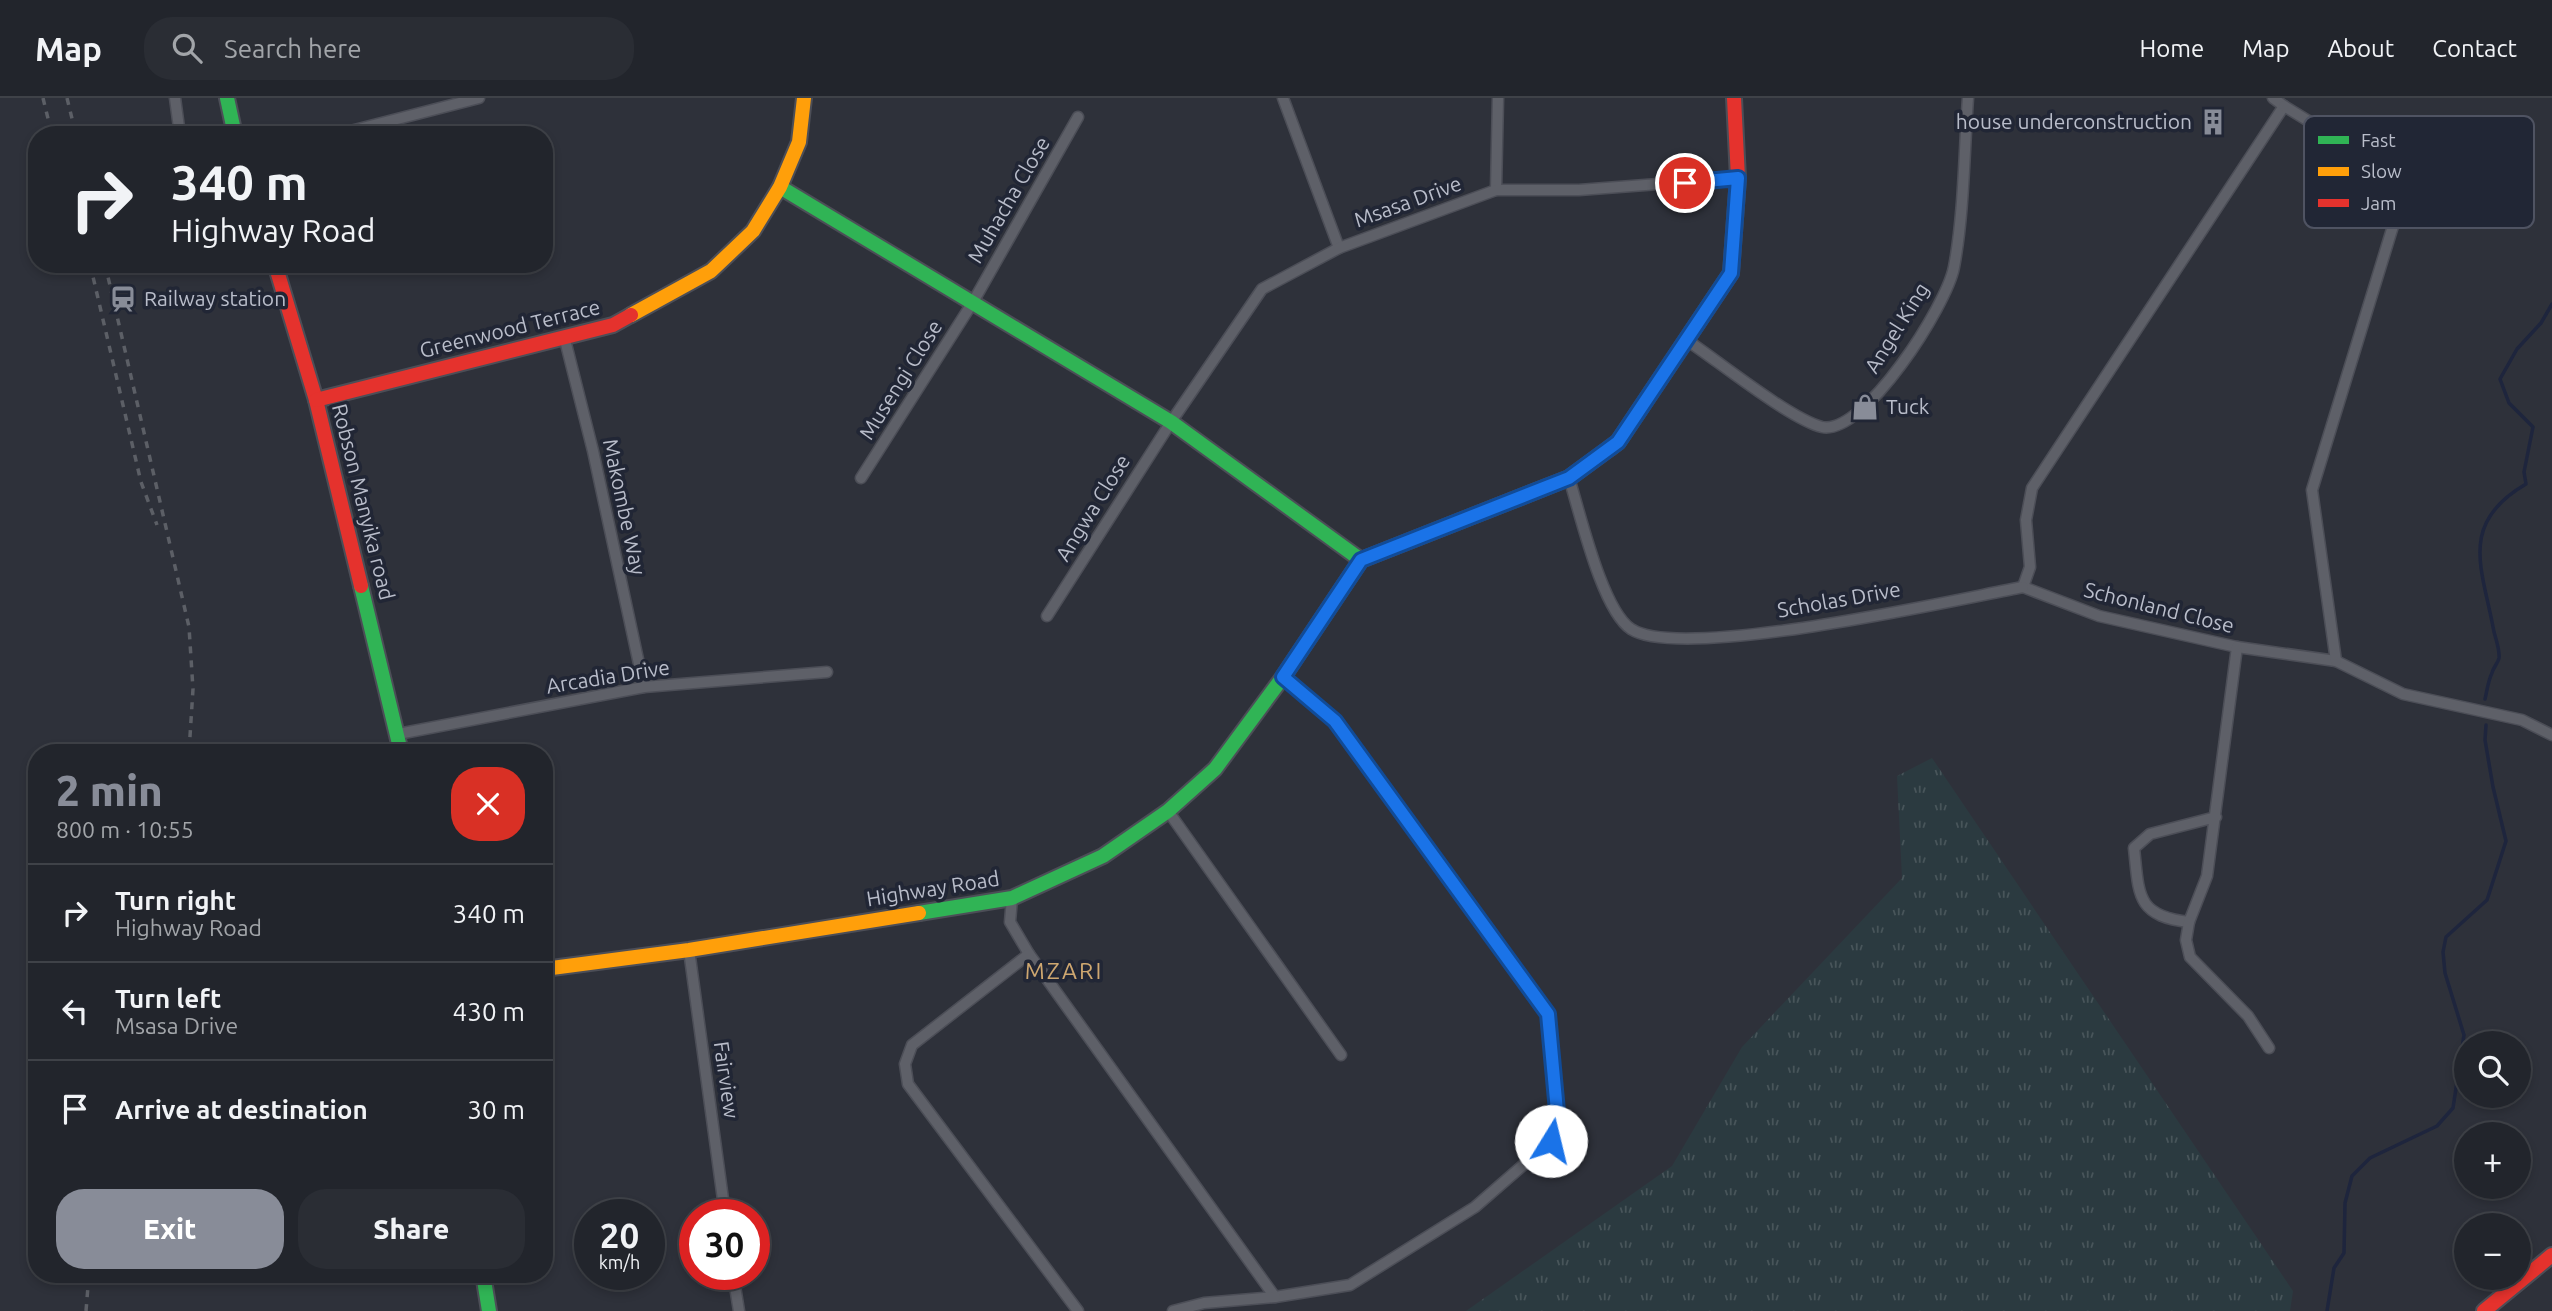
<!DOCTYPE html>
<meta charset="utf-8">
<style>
:root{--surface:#22252c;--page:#2a2d34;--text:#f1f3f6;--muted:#a2a5a9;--line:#3f4248;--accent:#888c98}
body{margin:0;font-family:Ubuntu,sans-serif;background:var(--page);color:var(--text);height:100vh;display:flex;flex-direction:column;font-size:26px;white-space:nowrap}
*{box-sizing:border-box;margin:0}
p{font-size:23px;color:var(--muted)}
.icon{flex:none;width:38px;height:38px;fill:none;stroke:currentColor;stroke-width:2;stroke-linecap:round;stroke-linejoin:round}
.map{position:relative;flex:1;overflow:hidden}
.side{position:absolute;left:28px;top:646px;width:525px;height:539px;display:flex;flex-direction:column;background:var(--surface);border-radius:28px;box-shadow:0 4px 10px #0003,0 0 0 2px var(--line)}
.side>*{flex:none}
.top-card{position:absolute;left:28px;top:28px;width:525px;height:147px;border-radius:28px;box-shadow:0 4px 10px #0003,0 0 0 2px var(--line);background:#22252c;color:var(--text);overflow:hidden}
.controls{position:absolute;left:2454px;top:933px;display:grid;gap:14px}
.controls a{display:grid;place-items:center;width:77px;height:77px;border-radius:50%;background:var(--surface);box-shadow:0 4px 10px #0003,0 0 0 2px var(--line);font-size:35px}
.speed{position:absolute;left:574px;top:1101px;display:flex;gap:14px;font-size:35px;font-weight:700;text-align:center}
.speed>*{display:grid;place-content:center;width:91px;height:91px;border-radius:50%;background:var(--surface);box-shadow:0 4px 10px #0003,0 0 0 2px var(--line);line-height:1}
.speed small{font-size:18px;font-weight:400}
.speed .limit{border:10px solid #d22;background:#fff;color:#111}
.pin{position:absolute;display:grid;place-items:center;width:60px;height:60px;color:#fff;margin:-30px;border:4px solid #fff;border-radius:50%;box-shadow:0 2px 7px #0007}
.me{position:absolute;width:77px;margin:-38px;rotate:9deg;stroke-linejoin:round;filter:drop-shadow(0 0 5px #0008)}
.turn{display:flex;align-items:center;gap:24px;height:147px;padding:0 28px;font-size:32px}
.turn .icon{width:91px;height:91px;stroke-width:2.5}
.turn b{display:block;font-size:49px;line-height:60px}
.round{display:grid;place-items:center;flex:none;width:74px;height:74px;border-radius:28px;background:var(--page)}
.headline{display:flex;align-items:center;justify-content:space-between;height:119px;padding:0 28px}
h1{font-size:42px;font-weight:800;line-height:52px;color:var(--accent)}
.primary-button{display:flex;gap:14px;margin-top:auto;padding:14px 28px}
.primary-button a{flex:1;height:80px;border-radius:28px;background:var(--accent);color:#fff;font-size:28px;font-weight:800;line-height:80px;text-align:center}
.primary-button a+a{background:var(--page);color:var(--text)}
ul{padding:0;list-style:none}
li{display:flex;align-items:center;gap:21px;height:98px;padding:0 28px;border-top:2px solid var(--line)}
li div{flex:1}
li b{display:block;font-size:26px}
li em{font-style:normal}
header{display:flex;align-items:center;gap:42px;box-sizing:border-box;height:98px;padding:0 35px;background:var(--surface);border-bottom:2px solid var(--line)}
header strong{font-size:33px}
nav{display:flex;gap:38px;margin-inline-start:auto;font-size:24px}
.search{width:490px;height:63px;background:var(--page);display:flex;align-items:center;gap:18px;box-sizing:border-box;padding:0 24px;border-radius:28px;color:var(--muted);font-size:26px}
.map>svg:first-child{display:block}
.grass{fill:url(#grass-tufts)}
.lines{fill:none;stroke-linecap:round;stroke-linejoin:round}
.stream{stroke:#1e253d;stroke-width:3.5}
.street-casing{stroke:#4c4e57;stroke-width:13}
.fast-casing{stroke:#4c4e57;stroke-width:18}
.slow-casing{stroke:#4c4e57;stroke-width:18}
.jam-casing{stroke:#4c4e57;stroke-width:18}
.street{stroke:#5e6068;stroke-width:10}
.fast{stroke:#30b455;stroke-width:14}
.slow{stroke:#ff9f0a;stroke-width:14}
.jam{stroke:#e5322d;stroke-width:14}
.rail{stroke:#5c5f66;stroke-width:3.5;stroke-dasharray:7 7;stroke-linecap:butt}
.route-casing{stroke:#114b97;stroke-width:18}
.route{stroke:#1a73e8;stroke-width:12}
.labels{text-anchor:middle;stroke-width:7;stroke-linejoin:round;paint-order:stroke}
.poi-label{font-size:21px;fill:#b9bdca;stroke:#212635;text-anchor:start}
.street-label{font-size:21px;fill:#b9bdca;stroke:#212635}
.neighbourhood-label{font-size:23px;letter-spacing:2px;fill:#cea770;stroke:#212635}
.key{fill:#212635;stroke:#4f5362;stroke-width:2}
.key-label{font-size:19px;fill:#b9bdca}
</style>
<header>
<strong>Map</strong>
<div class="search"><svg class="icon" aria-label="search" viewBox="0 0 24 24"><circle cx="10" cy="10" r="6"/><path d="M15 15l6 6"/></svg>Search here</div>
<nav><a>Home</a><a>Map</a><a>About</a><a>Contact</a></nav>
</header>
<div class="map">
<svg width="2552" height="1213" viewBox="0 0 2552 1213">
<defs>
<pattern id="grass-tufts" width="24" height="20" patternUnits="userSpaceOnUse" patternTransform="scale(1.75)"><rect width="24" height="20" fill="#2b3a40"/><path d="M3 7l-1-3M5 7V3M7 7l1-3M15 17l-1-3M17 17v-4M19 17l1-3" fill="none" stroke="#48555a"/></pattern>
</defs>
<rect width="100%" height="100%" fill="#2e313a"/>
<path class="grass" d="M1932,660l361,533 -3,20h-824l206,-145 70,-119 160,-169 -5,-102z"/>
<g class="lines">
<g class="stream">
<path d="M2485,601c2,-8 3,-18 7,-26 1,-5 6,-10 7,-15 1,-7 -3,-19 -5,-26 -11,-62 -37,-108 32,-148l-2,-12 9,-45 -24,-24 -9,-24 17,-30 24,-26 11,-19"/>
<path d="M2327,1213l7,-43 10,-15 1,-50 7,-27 18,-18 67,-32 16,-18 11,-73 -19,-62 -2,-21 3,-15 41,-37 19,-59 -13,-54 -8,-47 1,-15"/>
</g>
<g class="street-casing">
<g id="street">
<path d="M175,0l5,37"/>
<path d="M1283,0l56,150"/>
<path d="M2273,0l11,8 -252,382 -6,32 4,47 -7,20 76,29 138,31 99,14 67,33 119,26 30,15"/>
<path d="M2284,8l106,65 11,29 -89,290 24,171"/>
<path d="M335,37l144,-37"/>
<path d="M1496,92l2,-92"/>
<path d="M564,238l29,115 51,236"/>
<path d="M1688,243c30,20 102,78 134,86 42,9 125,-122 132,-160 10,-53 10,-114 14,-169"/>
<path d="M861,380l112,-176 105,-185"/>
<path d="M1569,380c11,35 33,132 62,151 51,33 322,-29 392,-42"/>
<path d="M1047,518l124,-194 91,-133 77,-41 157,-58h83l159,-12"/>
<path d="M398,636l246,-47 183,-15"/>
<path d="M1168,713l173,244"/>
<path d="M2216,719l-66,17 -16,14c5,47 2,68 55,74l18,-46 30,-229"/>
<path d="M1012,800l-2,24 19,32 246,343 75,-12 125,-78 76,-66 6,-30 -9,-97 -213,-293 -52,-44"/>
<path d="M2189,824l-3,18 4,17 58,59 21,32"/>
<path d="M689,852l36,264"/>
<path d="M1029,856l-117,91 -7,19 3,20 170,227"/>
<path d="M733,1176l6,37"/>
<path d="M1173,1213l31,-8 71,-6"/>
</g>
</g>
<g class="fast-casing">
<g id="fast">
<path d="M227,0l8,37"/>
<path d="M780,89l391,235 190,138"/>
<path d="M361,488l40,166"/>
<path d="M919,815l93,-15 91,-42 65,-45 47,-42 68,-92 78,-117 208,-82 41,-30"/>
<path d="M483,1176l6,37"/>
</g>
</g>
<g class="slow-casing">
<g id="slow">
<path d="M631,217l80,-44 42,-40 27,-44 19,-45 5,-44"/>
<path d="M544,871l145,-19 230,-37"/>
</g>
</g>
<g class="jam-casing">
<g id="jam">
<path d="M275,166l41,136 45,186"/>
<path d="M316,302l297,-75 18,-10"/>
<path d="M1610,350l8,-6 113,-169 7,-95 -4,-80"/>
<path d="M2484,1213l68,-56"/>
</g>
</g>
<use href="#street" class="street"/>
<use href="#fast" class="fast"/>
<use href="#slow" class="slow"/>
<use href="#jam" class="jam"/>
<g class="rail">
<path d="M43,0l9,37"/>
<path d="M67,0l9,37"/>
<path d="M90,166l51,218 16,43"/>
<path d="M105,166l84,363 4,62 -4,63"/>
<path d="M86,1213l3,-37"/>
</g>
</g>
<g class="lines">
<g class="route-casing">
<path id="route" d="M1551,1043l6,-30 -9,-97 -213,-293 -52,-44 78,-117 208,-82 49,-36 113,-169 7,-95 -53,5"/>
</g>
<use href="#route" class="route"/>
</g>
<defs>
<g id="building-bare" transform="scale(2.1)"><path d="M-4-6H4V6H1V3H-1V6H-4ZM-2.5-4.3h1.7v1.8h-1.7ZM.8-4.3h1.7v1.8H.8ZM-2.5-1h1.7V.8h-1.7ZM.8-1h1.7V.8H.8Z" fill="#888c98" stroke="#212635" stroke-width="2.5" paint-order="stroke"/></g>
<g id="station-bare" transform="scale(2.1)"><path d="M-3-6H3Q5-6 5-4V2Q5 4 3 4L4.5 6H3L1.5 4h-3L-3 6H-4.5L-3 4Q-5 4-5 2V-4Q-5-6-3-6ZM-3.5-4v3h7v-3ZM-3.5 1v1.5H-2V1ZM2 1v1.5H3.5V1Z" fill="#888c98" stroke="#212635" stroke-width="2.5" paint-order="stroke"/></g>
<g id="shop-bare" transform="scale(2.1)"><path d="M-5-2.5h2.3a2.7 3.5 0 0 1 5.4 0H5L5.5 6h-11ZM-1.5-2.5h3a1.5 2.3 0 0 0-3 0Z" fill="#888c98" stroke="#212635" stroke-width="2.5" paint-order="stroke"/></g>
</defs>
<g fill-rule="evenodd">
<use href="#building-bare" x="2213" y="24"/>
<use href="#station-bare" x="123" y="201"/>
<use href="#shop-bare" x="1865" y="309"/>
</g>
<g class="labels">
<g class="poi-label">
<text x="2192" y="31" text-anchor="end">house underconstruction</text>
<text x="144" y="208">Railway station</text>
<text x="1886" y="316">Tuck</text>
</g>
<g class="street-label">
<text transform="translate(1009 102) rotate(-60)" y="7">Muhacha Close</text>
<text transform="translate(1408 104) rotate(-20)" y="7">Msasa Drive</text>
<text transform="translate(1897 230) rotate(-58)" y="7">Angel King</text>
<text transform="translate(510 231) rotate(-14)" y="7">Greenwood Terrace</text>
<text transform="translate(901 282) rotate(-58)" y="7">Musengi Close</text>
<text transform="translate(363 404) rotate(76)" y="7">Robson Manyika road</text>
<text transform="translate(624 409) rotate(78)" y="7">Makombe Way</text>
<text transform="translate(1093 410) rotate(-58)" y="7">Angwa Close</text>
<text transform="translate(1839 502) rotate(-10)" y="7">Scholas Drive</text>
<text transform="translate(2159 510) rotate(14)" y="7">Schonland Close</text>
<text transform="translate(608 579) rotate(-9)" y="7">Arcadia Drive</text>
<text transform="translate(933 791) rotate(-9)" y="7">Highway Road</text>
<text transform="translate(726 982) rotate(82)" y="7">Fairview</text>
</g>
<g class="neighbourhood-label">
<text x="1064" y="881">MZARI</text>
</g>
</g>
<rect x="2304" y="18" width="230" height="112" rx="10" class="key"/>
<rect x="2318" y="38" width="31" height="8" fill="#30b455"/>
<rect x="2318" y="69" width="31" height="9" fill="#ff9f0a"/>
<rect x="2318" y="101" width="31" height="8" fill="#e5322d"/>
<g class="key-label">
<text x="2361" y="49">Fast</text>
<text x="2361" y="80">Slow</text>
<text x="2361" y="112">Jam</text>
</g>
</svg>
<div class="controls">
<a><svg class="icon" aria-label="search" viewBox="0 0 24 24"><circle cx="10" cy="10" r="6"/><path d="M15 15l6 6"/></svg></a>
<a>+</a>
<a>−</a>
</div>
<div class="speed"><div>20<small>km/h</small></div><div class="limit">30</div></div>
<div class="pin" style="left:1685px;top:85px;background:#d93025"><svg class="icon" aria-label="arrive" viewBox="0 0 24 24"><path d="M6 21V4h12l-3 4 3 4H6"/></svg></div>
<svg class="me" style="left:1551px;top:1043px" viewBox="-20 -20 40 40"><circle r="19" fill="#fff"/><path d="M0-13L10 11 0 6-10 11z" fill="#1a73e8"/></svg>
<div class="top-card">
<div class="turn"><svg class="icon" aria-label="right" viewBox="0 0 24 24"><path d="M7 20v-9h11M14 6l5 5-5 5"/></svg><div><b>340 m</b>Highway Road</div></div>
</div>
<section class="side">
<div class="headline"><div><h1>2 min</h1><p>800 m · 10:55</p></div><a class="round" style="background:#d93025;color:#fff"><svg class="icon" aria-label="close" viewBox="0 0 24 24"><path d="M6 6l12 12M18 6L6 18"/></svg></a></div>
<ul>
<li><svg class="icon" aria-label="right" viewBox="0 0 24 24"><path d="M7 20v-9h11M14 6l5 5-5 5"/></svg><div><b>Turn right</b><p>Highway Road</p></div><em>340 m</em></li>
<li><svg class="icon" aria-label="left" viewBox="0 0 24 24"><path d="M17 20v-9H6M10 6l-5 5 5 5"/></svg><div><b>Turn left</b><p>Msasa Drive</p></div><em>430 m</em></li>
<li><svg class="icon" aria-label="arrive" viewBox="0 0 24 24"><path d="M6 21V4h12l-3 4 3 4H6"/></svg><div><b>Arrive at destination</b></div><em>30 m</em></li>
</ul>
<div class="primary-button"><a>Exit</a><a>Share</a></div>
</section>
</div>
